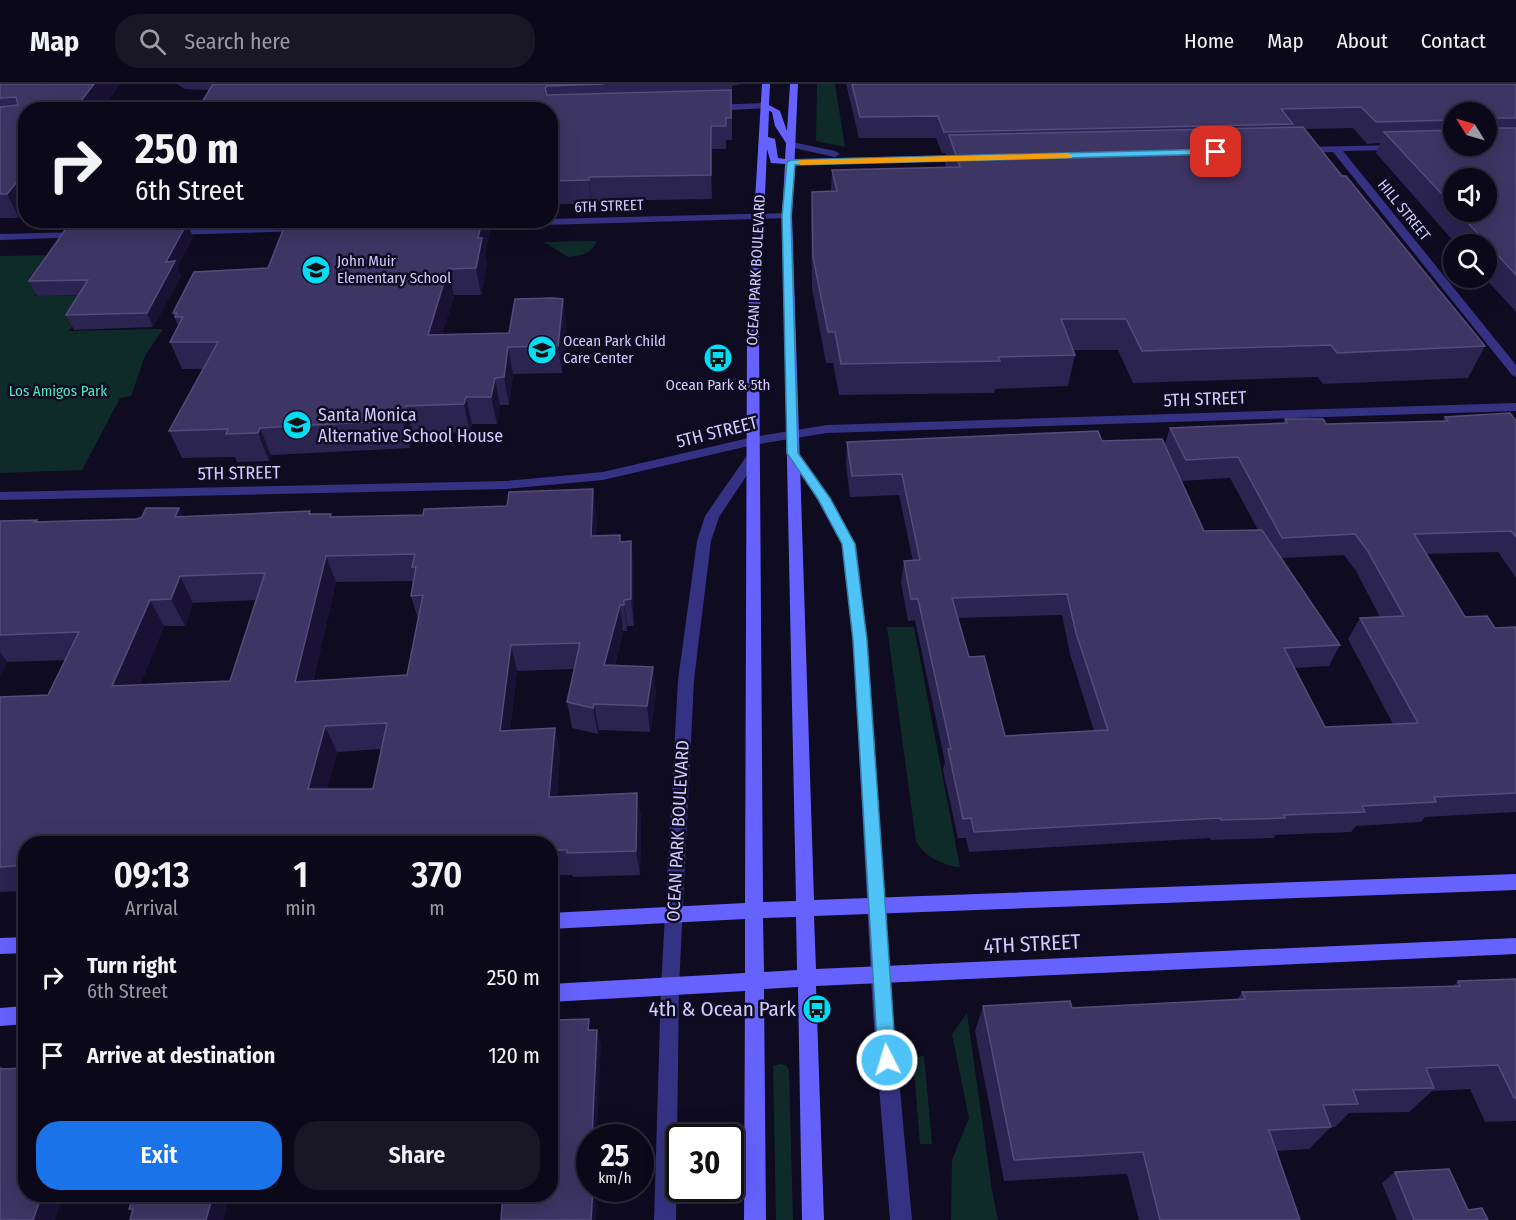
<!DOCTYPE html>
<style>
:root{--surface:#0b0819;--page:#191626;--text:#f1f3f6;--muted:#9a9aa2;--line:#2b2938;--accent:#1a73e8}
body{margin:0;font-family:"Fira Sans Condensed",sans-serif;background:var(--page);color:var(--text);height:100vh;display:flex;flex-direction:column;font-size:22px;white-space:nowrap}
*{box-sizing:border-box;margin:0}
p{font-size:20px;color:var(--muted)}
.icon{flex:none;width:33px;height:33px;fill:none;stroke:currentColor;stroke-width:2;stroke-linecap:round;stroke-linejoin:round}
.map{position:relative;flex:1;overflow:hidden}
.side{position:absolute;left:18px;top:752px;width:540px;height:366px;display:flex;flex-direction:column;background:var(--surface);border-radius:24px;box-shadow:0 6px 24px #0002,0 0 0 2px var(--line)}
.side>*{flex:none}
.hud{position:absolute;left:18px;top:18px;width:540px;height:126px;border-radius:24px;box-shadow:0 6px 24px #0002,0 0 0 2px var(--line);background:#0b0819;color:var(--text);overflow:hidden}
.needle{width:39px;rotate:307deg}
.fabs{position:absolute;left:1443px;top:18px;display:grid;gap:12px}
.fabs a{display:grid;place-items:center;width:54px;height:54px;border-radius:50%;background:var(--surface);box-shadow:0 6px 24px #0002,0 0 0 2px var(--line);font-size:30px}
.speed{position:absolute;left:576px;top:1040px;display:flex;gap:12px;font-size:30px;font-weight:700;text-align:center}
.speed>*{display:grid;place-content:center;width:78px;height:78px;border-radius:50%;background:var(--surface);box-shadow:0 6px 24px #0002,0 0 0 2px var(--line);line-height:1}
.speed small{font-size:15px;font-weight:400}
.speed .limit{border:3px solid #111;border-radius:9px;background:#fff;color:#111}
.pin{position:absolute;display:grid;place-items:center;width:51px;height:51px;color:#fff;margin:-26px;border-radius:12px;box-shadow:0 3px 9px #0006}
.me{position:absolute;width:66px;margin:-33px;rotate:355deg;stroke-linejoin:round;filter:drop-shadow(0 0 4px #0008)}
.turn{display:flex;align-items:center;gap:21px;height:126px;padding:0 18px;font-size:27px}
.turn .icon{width:78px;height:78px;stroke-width:2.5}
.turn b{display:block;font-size:42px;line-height:51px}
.eta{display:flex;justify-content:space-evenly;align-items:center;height:102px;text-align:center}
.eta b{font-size:36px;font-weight:600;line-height:42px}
.cta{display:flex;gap:12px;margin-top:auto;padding:12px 18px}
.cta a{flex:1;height:69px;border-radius:24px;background:var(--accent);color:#fff;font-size:24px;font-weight:600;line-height:69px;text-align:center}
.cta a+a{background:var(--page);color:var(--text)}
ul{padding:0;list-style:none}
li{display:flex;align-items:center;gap:18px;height:78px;padding:0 18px}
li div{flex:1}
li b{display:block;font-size:22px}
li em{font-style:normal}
header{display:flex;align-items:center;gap:36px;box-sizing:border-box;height:84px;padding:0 30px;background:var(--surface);border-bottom:2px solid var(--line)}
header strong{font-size:28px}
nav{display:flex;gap:33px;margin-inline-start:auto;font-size:21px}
.search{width:420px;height:54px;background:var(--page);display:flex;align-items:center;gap:15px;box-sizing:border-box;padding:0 21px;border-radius:24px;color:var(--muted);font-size:22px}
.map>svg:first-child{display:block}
.green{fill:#0e2b2a}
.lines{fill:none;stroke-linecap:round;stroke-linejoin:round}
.street{fill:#353284;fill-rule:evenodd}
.secondary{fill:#6662ff;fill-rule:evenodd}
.wall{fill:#2b2350;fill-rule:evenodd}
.shaded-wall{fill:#191235}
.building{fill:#3d3563;stroke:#544c7b;stroke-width:1.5;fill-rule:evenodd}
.route{fill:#4fc3f7;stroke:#337fa1;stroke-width:1.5}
.slow{fill:#f59e0b}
.labels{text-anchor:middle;stroke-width:5;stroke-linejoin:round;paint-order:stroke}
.far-street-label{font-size:15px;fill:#d1cbff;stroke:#0f0b21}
.far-poi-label{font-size:15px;fill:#d1cbff;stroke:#0f0b21;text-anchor:start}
.far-park-label{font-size:15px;fill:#4ee8c1;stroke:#0f0b21}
.street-label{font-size:18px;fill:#d1cbff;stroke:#0f0b21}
.poi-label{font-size:18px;fill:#d1cbff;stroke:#0f0b21;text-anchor:start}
.near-street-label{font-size:21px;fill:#d1cbff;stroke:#0f0b21}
.near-poi-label{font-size:21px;fill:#d1cbff;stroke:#0f0b21;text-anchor:end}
</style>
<header>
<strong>Map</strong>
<div class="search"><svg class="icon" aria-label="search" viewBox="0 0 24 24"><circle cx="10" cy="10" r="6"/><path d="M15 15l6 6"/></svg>Search here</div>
<nav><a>Home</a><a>Map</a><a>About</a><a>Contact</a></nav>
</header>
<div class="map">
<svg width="1516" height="1136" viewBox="0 0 1516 1136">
<rect width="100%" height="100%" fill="#0f0b21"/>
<g class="green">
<path d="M817,0h18l10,63 -29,-6z"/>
<path d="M597,157c-6,13 -16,15 -29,16l-24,-15z"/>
<path d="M61,171l-26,41 56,-1 -22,36 94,-2 -18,27 -14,40 -11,2 -38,72 -82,3v-217z"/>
<path d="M887,543h27l46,240c-16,-1 -37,-11 -44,-26z"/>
<path d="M967,929l25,178 6,29h-47l1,-60 17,-42 -17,-84z"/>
<path d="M924,972l8,88h-12l-7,-87z"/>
<path d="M780,980l6,1 3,5 4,150h-17l-3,-154z"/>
</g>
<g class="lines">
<g class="street">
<path d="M764,19l4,3 -1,2 -55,3 -4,-3 4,-3z"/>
<path d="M792,58l43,9 5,3 -5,3 -46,-10v-4z"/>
<path d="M1400,61l2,2 -5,3 -54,1 173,214v12l-4,-2 -179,-223 -32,1 -5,-3 5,-3z"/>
<path d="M965,71l3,1v4l-177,5 -5,-3 5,-3z"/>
<path d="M787,129l4,1v4l-320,9 -5,-3 5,-3z"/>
<path d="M303,142l4,1v4l-136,4 -5,-3 5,-3z"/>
<path d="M81,148l4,1v4l-85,3v-6z"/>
<path d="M1516,319v8l-689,22 -74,12 -150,35 -97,9 -506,11v-8l506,-11 97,-9 150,-35 74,-12z"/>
<path d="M792,365l4,1 21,28 39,66 11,97 26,373 19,206h-22l-17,-206 -20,-373 -11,-97 -36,-64 -20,-27z"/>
<path d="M753,369l6,4 -40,60 -8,24 -17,139 -15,307 -3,233h-22l7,-233 17,-307 19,-139 8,-25 43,-62z"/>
</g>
<g class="secondary">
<path d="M762,0h8l-1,21 11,6 7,20 3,-47h8l-6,132 22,684 702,-26v16l-702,26 2,53 700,-31v16l-700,32 8,234h-22l-4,-233 -34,2 2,231h-22l1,-229 -195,11v-18l195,-11v-54l-195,10v-16l195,-10 2,-570zM769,27l3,1 3,14 11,17 -1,16 -7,-1 -3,-19 -7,-2zM767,65l4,14 14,1 -3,52 14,685 -33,1 -4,-569zM796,833l1,53 -33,2 -1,-54z"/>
<path d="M26,853v16l-26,1v-16z"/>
<path d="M26,922v18l-26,2v-18z"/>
</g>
</g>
<g class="wall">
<path d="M0,0h120l-19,26h-75l-7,108h-19z"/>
<path d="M177,0h564l-9,2v54h-6v9h-14v50l-120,2v3h-37l-1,-4h-4v-90l-341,-20 -24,-1z"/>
<path d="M846,0h670v228l-31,-34h1v-34h-30l-80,-91 4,-10 -13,1 -14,-16 -48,1 37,47 143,170 -17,32 -145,6 -5,-7 -185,6 -15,-33h-45l2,5 -7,31 -73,3 -1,4 -155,2 -6,-32h-7l-14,-75 -1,-67 1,-29 19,-1 1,-21 114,-3 -1,-3 1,-11h-4l-6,-15h-77zM1454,28h32v34h-32zM1454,94l32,34h-32z"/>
<path d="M77,136h125l-4,6 -9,1 4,10 -16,30 4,9 -28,51 -79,3 -8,-15 13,-20 -42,1 -8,-15 51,-56z"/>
<path d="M287,136h201l2,9 -5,26 2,9 -6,31h-27l-12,40 67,-2 58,-7 -5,47 -49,1 -4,31h-9l-3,19h-25l-2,8 -57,2 -3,14 -139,7 -2,6 -32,1 -2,-5 -53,1 -13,-27 34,-62h-21l-12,-27 8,-16 -5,-13 95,-45z"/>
<path d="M1445,333l71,4v157l-18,-26 -72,2 39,63 30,11 21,-1v185l-91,5 -4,5 -65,4 -5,6 -76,3 -1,3 -63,2 -1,-2 -241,14 -3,-14h-8l-15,-68 2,-8 -30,-142 -7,1 -7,-39 3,-21h9l-14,-66 -49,2 -4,-33 1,-22 255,-1 63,3 5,-16 113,-5 2,-4 41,5 116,-3zM1230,394l28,52 -54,1 -23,-50zM1344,471l12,16 24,46 -20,1 -12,21 45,85 -68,3 -31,-59 35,-2 11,-21 -58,-87zM1062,531l8,39 24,77 -89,5 -36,-79 -11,-39z"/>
<path d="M179,424l5,9 126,-6 1,3 21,2h265l-1,20 25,6 13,26v58h-7v5h-4l-8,34 38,2 3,27 -6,38 -51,-2 -1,4 -26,-6 -5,-26 7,-33 -57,2 -7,59 45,-2 5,26 -3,43 80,-4 4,25 -1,57 -67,2 -1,-2h-12l-1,-4 -9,1v-29h-524v48l-26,1v-195l48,-2 18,-35 -59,2 -7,14v-155l37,-1 1,2 99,-3zM414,497l-3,15 7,23 -11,56 -94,6 23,-99zM256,516l-26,81 -90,4 24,-59h21l8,-23zM381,665l-8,40h-46l10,-37z"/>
<path d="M1516,895v142l-31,1 -15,-33 -38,2 -23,21 -60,1 -14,14h-4l-22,22 -33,2 24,69h-161l-12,-46 -123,7 -29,-150 8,-25 89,2 165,-8 5,-8 211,-6 5,-5z"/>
<path d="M0,982l4,3 22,125h54l-1,3 -16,1 -63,22z"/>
<path d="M1395,1088l73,38 20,10h-91l-15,-37z"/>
<path d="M134,1110h132l-36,2 -7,24h-93l2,-8 -3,-3z"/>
<path d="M384,1110h38l-1,5 -32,2z"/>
</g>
<g class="shaded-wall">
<path d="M94,0h26l-19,26h-27z"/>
<path d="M711,42l1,23v50l-1,-24z"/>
<path d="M26,87v38l-7,9 -12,-24z"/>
<path d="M589,93l3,24v3l-3,-24z"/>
<path d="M196,136h6l-4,6z"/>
<path d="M482,136h6l2,9 -5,26 2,9 -6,31 -5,-27 2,-30z"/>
<path d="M187,139l6,14 -16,30 4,9 -28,51 -6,-14 19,-51z"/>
<path d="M448,185l6,26 -20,67 -6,-27z"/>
<path d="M563,215l4,27 -5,47 -4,-27z"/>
<path d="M508,263l5,27 -4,31 -5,-28z"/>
<path d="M495,294l5,27 -3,19 -6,-27z"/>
<path d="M466,313l6,27 -2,8 -6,-28z"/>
<path d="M406,322l7,28 -3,14 -8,-28z"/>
<path d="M260,344l11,27 -2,6 -11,-28z"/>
<path d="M593,405l4,27 -2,46 -4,-26z"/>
<path d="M179,424l13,26 -17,-17z"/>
<path d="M631,457l3,27v58l-3,-27z"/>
<path d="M326,472l10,26 -30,127 -11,-27z"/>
<path d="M180,492l13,27 -8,23 -14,-27z"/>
<path d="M150,516l14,26 -35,86 -17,-26z"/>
<path d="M624,516l3,26v5l-3,-26z"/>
<path d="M620,521l3,26 -15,60 -4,-26z"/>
<path d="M511,561l6,26 -10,85 -7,-25z"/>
<path d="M0,568l7,10 -7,14z"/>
<path d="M653,583l3,27 -6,38 -3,-26z"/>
<path d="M594,620l5,26 -1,4 -5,-26z"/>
<path d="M325,642l12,26 -16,63 -13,-26z"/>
<path d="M555,644l5,26 -5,68 -6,-25z"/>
<path d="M637,709l4,25 -1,57 -4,-24z"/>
<path d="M597,946l4,15 -4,92h-4z"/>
<path d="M593,1104h4l-1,32h-5z"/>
<path d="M42,1110h15l6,4 -8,22h-22z"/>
<path d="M213,1110h14l3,2 -7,24h-17z"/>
</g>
<g class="building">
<path d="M0,0h94l-20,26h-48v61l-19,23h-7v-87l18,-2 -2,-8 -16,1z"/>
<path d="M213,0h391l-57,2 -2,2 2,7 184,-5v28h-5v8h-15v49l-122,2v3l-38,1 1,-5h-2v-66h-353z"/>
<path d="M852,0h664v34h-20l-6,7 5,3h21v147l-58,-63h28v-34h-32v29l-70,-75 70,-2v16h32v-34h-32v8l-78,2 -15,-15 -80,2 12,15 -349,8 -6,-16 -78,1z"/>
<path d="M1303,43l39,49h4l139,170 -148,7 -6,-8 -189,6 -16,-32h-65l14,36 -77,2 2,4 -159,3 -6,-32h-7l-15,-75 -1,-65 25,-1 -5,-21 128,-3 -11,-32z"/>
<path d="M287,136h195l-4,18h4l-6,30 -28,1 -20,66 81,-2 6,-34 38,-1 10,1 -5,47 -50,1 -4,30 -9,1 -4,19h-25l-2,7 -58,2 -4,14 -142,8 -2,5 -32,1 2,-5 -59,2 49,-89h-48l13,-25h-8l2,-4h-4l21,-41 74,-4z"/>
<path d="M187,139l-21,39 9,-1 -28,52 -81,2 22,-35 -59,1 39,-55z"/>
<path d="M1510,329l6,8v116l-5,-6 -97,3 51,83 22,-1 8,12 21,-1v166l-82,4 2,5 -74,4 3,6 -81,3 1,3 -64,2 -1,-2 -246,14 -3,-14 -8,1 -15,-70h3l-33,-150h-7l-7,-38 16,-1 -18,-86 -50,2 -5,-34 251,-11 4,10 60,-2 42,92 58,-1 78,115 -56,3 41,79 93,-4 -58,-105 44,-2 -37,-66 -12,-16 -73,4 -44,-81 -52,3 -16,-32 117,-5 -2,-4h38l3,5 122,-3 -3,-4zM1067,510l9,39 32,97 -103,6 -21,-80 -15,1 -17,-59z"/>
<path d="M593,405l-2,47 29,-1v7l11,-1v58l-7,1v5h-4l-16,60 49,2 -6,39 -53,-2 -1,4 -26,-6 13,-59 -69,2 -11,86 55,-3 -6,69 88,-4 -1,58 -69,2v-3h-13l1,-3h-5v-4h-524v22l-26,2v-170l48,-2 31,-63 -79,3v-114l37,-1 -2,2 102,-3 5,-2 4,-9h33l-4,9 135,-6 -1,3h22l-1,3 93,-2 1,-6 83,-3 2,-14zM415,470l-3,13h4l-5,29 12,-1 -16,80 -112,7 31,-126zM265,489l-35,108 -118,5 38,-86 21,-1 9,-23zM387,639l-14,66h-65l17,-63z"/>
<path d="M1516,895v119h-2l-16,-33 -72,3 8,20 -81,2 5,14 -35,1 8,22 -62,3 31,90h-140l-17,-68 -129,8 -31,-154 87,-5 2,7 173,-9 -3,-7 218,-6 -2,-5z"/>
<path d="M550,931h4v5l35,-1 -1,11h9l-5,107h10h-12v51h3l-2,32h-90l2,-26h47z"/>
<path d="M26,984v126h16l-9,26h-33v-151z"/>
<path d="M1449,1085l19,41 14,-2 6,12h-74l-19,-48z"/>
<path d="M134,1110h79l-7,26h-76l3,-11h-4z"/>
</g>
<path class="route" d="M1216,65l3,5 -424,11 -4,51 7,237 32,45 25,46 12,96 29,420 -3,6 -6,2 -7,-2 -2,-6 -25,-420 -11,-96 -24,-45 -31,-46 -5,-237 5,-54 4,-2z"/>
<path class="slow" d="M1069,69l3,5 -271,7 -5,-3 5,-2z"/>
<defs>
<g id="school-disc" transform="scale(1.5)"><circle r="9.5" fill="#00def6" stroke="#0f0b21"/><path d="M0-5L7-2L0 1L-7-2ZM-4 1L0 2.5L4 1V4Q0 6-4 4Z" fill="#111"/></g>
<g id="bus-disc" transform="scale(1.5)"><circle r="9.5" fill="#00def6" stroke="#0f0b21"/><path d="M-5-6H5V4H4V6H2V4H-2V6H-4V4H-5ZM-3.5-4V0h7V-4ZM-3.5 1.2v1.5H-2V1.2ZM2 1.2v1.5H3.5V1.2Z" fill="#111"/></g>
</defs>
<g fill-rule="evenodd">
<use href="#school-disc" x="316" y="186"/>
<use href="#school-disc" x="542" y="266"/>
<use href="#bus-disc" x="718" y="274"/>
<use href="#school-disc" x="297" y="341"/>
<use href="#bus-disc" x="817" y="925"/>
</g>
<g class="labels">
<g class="far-street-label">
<text transform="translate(609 122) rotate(-2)" y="5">6TH STREET</text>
<text transform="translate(1404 126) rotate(51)" y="5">HILL STREET</text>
<text transform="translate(756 186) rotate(-87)" y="5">OCEAN PARK BOULEVARD</text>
</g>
<g class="far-poi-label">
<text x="337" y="182">John Muir<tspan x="337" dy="17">Elementary School</tspan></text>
<text x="563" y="262">Ocean Park Child<tspan x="563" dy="17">Care Center</tspan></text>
<text x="718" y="306" text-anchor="middle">Ocean Park &amp; 5th</text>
</g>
<g class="far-park-label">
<text x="58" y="312">Los Amigos Park</text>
</g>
<g class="street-label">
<text transform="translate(1205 315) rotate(-2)" y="6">5TH STREET</text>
<text transform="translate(717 348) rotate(-14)" y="6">5TH STREET</text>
<text transform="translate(239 389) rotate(-1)" y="6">5TH STREET</text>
<text transform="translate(678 747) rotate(-87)" y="6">OCEAN PARK BOULEVARD</text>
</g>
<g class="poi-label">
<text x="318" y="337">Santa Monica<tspan x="318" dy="21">Alternative School House</tspan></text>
</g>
<g class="near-street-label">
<text transform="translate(1032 860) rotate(-3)" y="7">4TH STREET</text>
</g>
<g class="near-poi-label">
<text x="796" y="932">4th &amp; Ocean Park</text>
</g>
</g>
</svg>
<div class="fabs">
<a><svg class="needle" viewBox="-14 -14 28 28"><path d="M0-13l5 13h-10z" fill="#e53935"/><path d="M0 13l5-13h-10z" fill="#9a9aa2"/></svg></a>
<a><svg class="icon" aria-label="sound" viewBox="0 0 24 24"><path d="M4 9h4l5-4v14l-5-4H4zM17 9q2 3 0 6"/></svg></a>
<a><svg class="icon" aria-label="search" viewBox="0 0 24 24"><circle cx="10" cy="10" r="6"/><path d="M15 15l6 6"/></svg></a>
</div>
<div class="speed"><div>25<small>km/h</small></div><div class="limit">30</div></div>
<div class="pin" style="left:1216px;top:68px;background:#d93025"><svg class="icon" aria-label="arrive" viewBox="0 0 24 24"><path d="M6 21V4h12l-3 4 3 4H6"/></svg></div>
<svg class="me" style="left:887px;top:976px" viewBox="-20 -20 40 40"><circle r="17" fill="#4fc3f7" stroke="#fff" stroke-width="3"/><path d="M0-11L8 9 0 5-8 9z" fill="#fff"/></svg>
<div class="hud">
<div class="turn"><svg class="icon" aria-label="right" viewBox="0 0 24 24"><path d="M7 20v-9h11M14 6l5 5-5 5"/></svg><div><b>250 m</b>6th Street</div></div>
</div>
<section class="side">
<div class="eta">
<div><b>09:13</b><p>Arrival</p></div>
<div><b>1</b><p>min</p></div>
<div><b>370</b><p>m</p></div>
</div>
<ul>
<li><svg class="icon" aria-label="right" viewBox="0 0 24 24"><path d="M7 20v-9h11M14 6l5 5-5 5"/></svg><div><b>Turn right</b><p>6th Street</p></div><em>250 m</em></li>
<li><svg class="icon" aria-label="arrive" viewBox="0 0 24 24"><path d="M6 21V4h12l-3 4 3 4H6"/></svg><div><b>Arrive at destination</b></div><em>120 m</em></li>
</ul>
<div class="cta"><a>Exit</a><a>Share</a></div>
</section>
</div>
